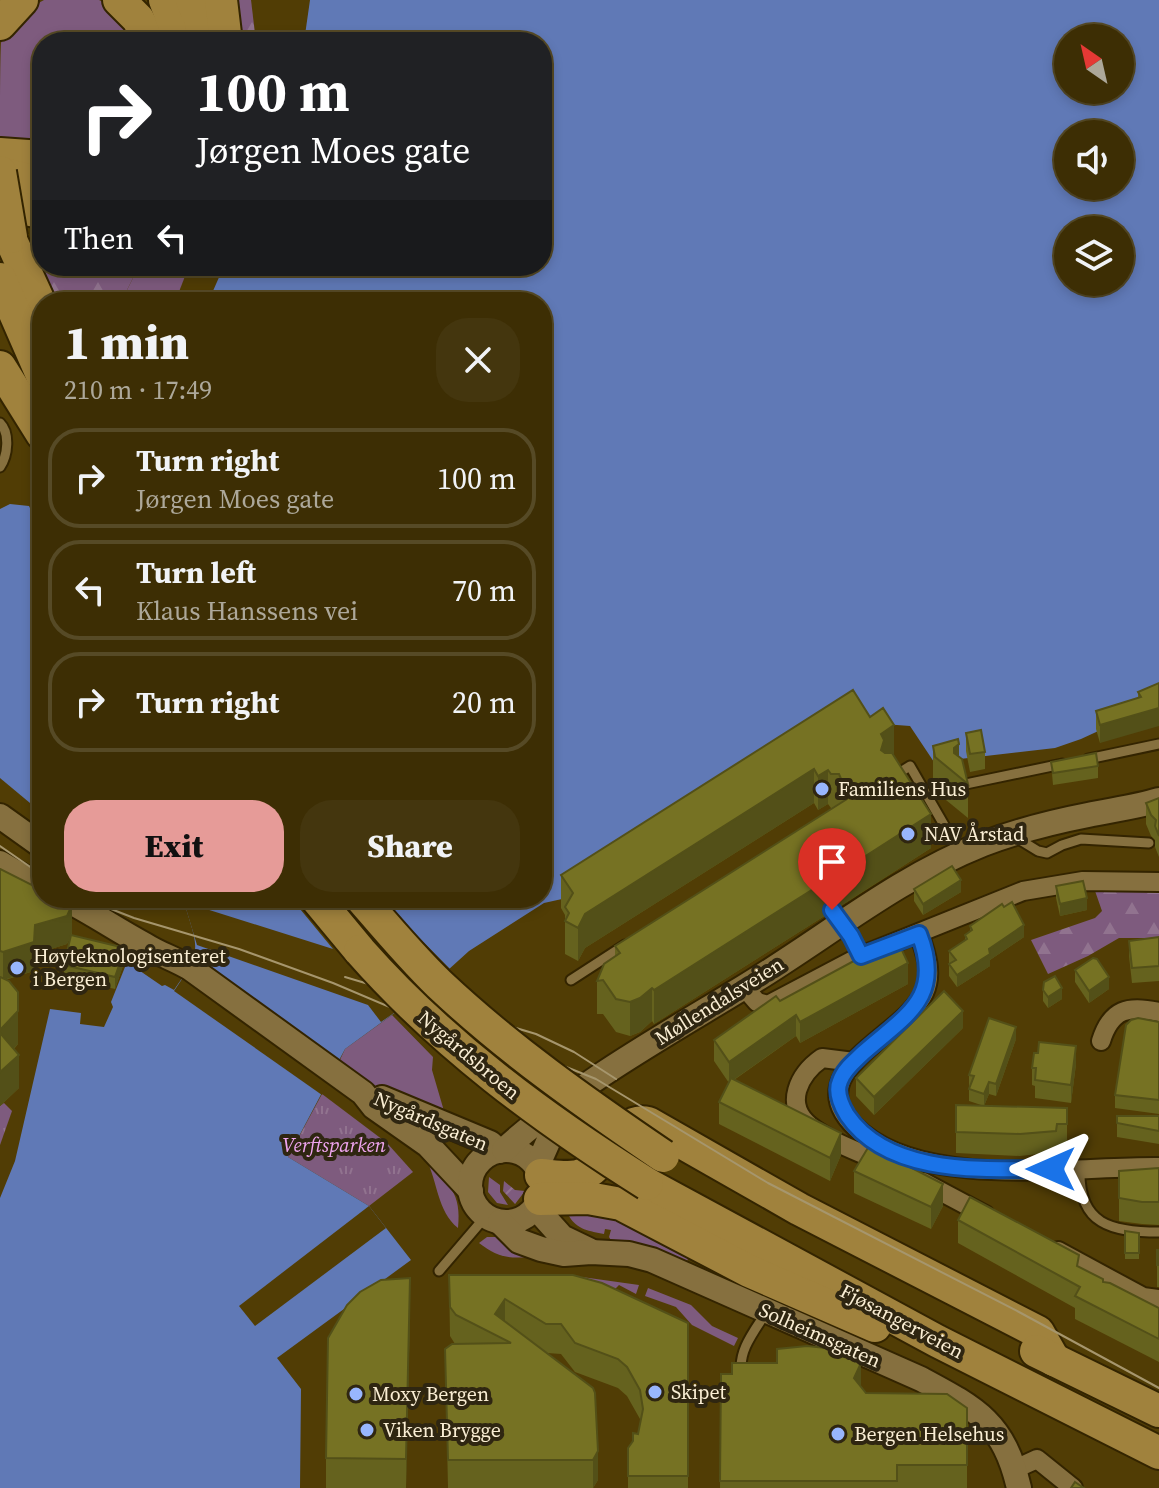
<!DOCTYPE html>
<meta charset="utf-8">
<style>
:root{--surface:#3d2e04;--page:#44360e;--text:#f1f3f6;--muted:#ada89a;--line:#564a26;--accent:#e69b98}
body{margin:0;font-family:"Source Serif 4",serif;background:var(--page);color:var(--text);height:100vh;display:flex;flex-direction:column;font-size:30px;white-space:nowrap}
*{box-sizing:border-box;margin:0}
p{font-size:26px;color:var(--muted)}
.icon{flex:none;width:44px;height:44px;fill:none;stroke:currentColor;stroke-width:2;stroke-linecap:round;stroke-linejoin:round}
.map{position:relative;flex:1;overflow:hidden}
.sheet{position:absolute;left:32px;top:292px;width:520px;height:616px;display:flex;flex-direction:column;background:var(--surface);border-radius:32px;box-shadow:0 4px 12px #0003,0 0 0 2px var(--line)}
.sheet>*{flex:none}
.hud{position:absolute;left:32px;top:32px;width:520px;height:244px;border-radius:32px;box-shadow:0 4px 12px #0003,0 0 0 2px var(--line);background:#202124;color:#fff;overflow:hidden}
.needle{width:52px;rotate:326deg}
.controls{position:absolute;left:1054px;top:24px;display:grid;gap:16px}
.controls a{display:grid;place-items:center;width:80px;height:80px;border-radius:50%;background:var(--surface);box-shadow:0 4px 12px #0003,0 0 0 2px var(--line);font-size:40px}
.pin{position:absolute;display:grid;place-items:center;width:68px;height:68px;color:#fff;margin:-82px -34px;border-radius:50% 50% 50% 0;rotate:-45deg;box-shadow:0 0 8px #0007}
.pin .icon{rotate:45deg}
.me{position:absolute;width:88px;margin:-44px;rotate:270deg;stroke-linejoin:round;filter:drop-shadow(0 0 6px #0008)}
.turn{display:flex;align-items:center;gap:28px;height:168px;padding:0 32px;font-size:36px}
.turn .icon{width:104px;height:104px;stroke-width:2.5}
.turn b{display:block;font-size:56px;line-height:68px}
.then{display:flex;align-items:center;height:76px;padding:0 32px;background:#0003;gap:16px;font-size:30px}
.round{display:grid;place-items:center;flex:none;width:84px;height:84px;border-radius:32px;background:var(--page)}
.headline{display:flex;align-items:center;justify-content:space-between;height:136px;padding:0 32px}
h1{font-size:48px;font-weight:800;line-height:60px}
.primary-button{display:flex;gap:16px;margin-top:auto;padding:16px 32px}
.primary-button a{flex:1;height:92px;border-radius:32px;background:var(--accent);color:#111;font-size:32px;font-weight:800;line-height:92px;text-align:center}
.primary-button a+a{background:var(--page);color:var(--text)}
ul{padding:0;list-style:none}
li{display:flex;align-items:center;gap:24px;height:100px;margin:0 16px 12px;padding:0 16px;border:4px solid var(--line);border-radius:32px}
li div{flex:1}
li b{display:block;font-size:30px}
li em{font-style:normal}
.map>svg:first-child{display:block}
.grass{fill:#7e5b7e}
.forest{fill:url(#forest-firs)}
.park{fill:url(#park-tufts)}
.garden{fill:url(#garden-furrows)}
.water{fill:#6079b6;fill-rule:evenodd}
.pier{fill:#513d05}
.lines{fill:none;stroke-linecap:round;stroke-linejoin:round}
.lane-casing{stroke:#332400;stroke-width:13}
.street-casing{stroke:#332400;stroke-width:22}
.secondary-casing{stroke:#332400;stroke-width:28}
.highway-casing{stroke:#332400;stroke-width:36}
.lane{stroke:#86703f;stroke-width:9}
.street{stroke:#86703f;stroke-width:18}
.secondary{stroke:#86703f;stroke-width:24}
.highway{stroke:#a0823d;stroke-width:32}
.tram{stroke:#a6966d;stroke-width:2}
.lane-bridge-casing{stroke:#332400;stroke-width:13;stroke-linecap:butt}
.highway-bridge-casing{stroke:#332400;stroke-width:36;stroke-linecap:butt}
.lane-bridge{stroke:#86703f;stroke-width:9}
.highway-bridge{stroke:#a0823d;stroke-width:32}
.wall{fill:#65621e}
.shaded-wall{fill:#535018}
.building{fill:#767223;stroke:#535018;stroke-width:2}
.route-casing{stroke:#114b97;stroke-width:20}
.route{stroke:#1a73e8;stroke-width:14}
.poi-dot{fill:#98b6fd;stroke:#2f2611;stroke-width:3}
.labels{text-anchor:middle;stroke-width:8;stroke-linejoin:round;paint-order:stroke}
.poi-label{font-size:20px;fill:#faeed4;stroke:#2f2611;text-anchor:start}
.street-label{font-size:20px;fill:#faeed4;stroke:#2f2611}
.park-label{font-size:20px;font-style:italic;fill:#efa5ef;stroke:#2f2611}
</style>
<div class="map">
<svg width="1159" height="1488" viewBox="0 0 1159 1488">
<defs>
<pattern id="forest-firs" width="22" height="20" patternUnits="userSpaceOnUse" patternTransform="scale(2)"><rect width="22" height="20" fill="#7e5b7e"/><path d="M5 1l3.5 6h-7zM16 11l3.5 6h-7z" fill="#91738f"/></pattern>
<pattern id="park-tufts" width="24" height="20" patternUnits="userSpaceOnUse" patternTransform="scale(2)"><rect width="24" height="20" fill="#7e5b7e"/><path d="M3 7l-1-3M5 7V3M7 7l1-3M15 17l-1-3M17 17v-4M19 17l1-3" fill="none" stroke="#91738f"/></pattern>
<pattern id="garden-furrows" width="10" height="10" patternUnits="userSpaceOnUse" patternTransform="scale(2)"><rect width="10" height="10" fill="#7e5b7e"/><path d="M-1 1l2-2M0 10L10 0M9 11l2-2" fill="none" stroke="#91738f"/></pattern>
</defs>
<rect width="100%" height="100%" fill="#513d05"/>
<g class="grass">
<path d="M44,0h55l10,5 31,37h-98v106l-39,-1 -3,-10c0,-20 0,-78 1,-94 6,-19 26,-34 43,-43z"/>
<path d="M139,266h50l-14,36h-51l3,-12z"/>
<path d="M392,1015l41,42 -1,13 12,41 -53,-15 -52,-34 6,-13z"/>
<path d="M426,1159c22,24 36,34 32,69 -21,-17 -20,-46 -32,-69z"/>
<path d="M489,1177l11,8v7l8,13 -11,-2 -9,-11z"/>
<path d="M593,1212l21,5 75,39 -3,8 -74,-22 -3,-5 2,-7 -6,-1 -1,5c-14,-3 -27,-4 -35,-18z"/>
<path d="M487,1237h10l31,20c-21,2 -32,-1 -49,-14z"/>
<path d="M582,1277l57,8 -3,9 -17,-9 -7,7 -30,-9z"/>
<path d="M648,1288l43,17 21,21 26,12 -4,8 -42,-21 -16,-18 -31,-11z"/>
</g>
<g class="forest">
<path d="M234,0h17l5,42h-18z"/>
<path d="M30,218l12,2v46h97l-12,24 -3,12h-67l-27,-59 11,2z"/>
<path d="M1094,888l65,1v49h-40l-31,18 -40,18 -17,-34 64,-22 7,-7z"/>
</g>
<g class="park">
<path d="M322,1094l65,49 26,29 -44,34 -81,-49z"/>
<path d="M4,1103l8,8 -12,34v-39z"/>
</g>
<path class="garden" d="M504,1181l11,9 10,1 -10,13 -12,-13z"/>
<g class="water">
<path d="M310,0h849v703l-78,36 -26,9 -121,14 -24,-36 -53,-4 -295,177 -18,4 -75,48 -43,39 -81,59 -57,108 81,49 42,54 -134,98 24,31 -1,99h-300v-290l15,-37 35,-152 31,4 -1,11 24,3 9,-20 -2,-5 16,-40 35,24 3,-1 9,5c29,-41 24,-41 10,-88l-5,-4h363v-596h-343l2,-5 8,3 15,-34h318v-224h-238zM1068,38h52v52h-52zM1068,134h52v52h-52zM1068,230h52v52h-52z"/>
<path d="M10,504l19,2 13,27v280l-42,-35v-269z"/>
</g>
<g class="pier">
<path d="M291,898h89l72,73 -54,44 -4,-2 -13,9 -13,-17 -171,-60 -13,-43 149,47z"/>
<path d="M194,961l145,101 -17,33 -148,-104z"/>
<path d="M369,1206l17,22 -131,98 -16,-20z"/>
</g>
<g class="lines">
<g class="lane-casing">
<g id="lane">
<path d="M0,423c10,10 8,32 0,44"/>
<path d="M1088,759l71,-15"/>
<path d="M894,776l16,-10 49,85"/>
<path d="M961,785l101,-21"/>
<path d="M1017,838l21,13 9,2 15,-8 19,-6 68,4"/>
<path d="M571,980l54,-35"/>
<path d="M1080,1169c-2,56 32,63 79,63"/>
<path d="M439,1271l47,-55"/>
<path d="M742,1373c-5,-22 14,-44 25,-62"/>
</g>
</g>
<g class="street-casing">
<g id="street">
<path d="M919,934c7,19 14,40 5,59 -22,46 -134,80 -62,140 69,56 213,33 297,34"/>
<path d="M744,987l13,15 11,3 93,-49 162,-65 60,-10 76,1"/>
<path d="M1101,1041c10,-32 27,-36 58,-29"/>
<path d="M854,1062l-32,-4c-23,16 -39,47 -12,68 21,17 51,26 75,38"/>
<path d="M923,1182l62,33"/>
<path d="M1058,1251l85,46 16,2"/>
<path d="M1015,1469l22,-10 36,29"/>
</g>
</g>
<g class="secondary-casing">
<g id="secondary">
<path d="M0,816l42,30"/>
<path d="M0,863l42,25"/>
<path d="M63,898c28,14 54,32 82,47 14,9 30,14 45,23l173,125 11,14 54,38 43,46"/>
<path d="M382,1098l108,45 9,8"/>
<circle cx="506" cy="1186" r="36"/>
<path d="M504,1150c71,-65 158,-113 240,-163 80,-48 151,-108 239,-143 34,-13 69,-22 105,-29 23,-5 48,-8 71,-15"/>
<path d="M537,1167l11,-25 10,-33"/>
<path d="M536,1208l26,29 27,13"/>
<path d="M500,1222l19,19 22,8 23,5 27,-2 38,2 23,6 269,119c56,30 83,44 98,109"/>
</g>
</g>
<g class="highway-casing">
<g id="highway">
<path d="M119,0l19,19 12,23"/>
<path d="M165,0l16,42"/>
<path d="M192,0l8,19 5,23"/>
<path d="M221,0l5,42"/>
<path d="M0,24l22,-24"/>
<path d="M0,154l42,3"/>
<path d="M0,173l42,10"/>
<path d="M0,205l42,7"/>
<path d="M0,216l42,92"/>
<path d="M0,279l42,96"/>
<path d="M0,367l42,67"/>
<path d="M316,898l44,53"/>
<path d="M541,1175c14,1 31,5 45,-2 23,-11 33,-57 62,-50l151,86 239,123 16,28"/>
<path d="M647,1184l290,157 222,112"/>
<path d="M540,1199l48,-1 33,6 128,67 126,55"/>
<path d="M1036,1351l123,60"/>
</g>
</g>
<use href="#lane" class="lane"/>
<use href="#street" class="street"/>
<use href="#secondary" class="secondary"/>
<use href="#highway" class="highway"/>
<g class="tram">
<path d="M0,846l42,29"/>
<path d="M83,898l51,20 105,31 94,34 92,39 99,28 72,29 172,104 251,129 140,76"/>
<path d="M345,977l191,57 38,18 42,27"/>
</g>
<g class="lane-bridge-casing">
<path id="lane-bridge" d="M832,910l19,26"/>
</g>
<g class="highway-bridge-casing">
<g id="highway-bridge">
<path d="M0,172l11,65"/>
<path d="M361,898c25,29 50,59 78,86 69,65 146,119 224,172"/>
<path d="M360,951c82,93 182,167 287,233"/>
</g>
</g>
<use href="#lane-bridge" class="lane-bridge"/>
<use href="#highway-bridge" class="highway-bridge"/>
</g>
<g class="wall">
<path d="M1159,683l-59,60 -4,-14v-18l42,-13v-6z"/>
<path d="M853,690l41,65 37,93 -92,59 -5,-4 -6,1 -2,2v9l-172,109 -2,-3 -12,11 -10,4 -14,-4 -13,-18h-6v-33l18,-25v-10l219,-138h-3l-3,-4 -10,6 -4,-7 -229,145 -7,13 -13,-7v-39l-4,-7v-33z"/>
<path d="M966,733l19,19v17l-15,3 -4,-21z"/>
<path d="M933,746l26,10 9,28v34l-33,-27 -2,-12z"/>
<path d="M1051,762l47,4v12l-45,7z"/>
<path d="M1159,798v59l-4,-10v-7l-4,-4 -5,-12v-21z"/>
<path d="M0,869l72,64v2l53,25 -10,29 -51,-12v-12l7,-29 -4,8 -32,10 -1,17 -29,9 13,64 -4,5 5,39 -19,18z"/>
<path d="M1056,886l31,24 -27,6 -4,-18z"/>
<path d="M914,889l47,3 -38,23 -9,-14z"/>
<path d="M970,926l54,11 -34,23v6l-33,21 -8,-11v-25l16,-11v-5l5,-3z"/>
<path d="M1159,937v44l-27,2 -3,-27v-15z"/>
<path d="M1075,970l34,19 -20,14 -14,-21z"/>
<path d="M908,984l-108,59 -4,-7 -62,44 107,75 -11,26 -111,-57v-22l10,-19 -15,-22v-21l66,-39z"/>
<path d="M1043,990l19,9 -14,9 -5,-7z"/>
<path d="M1159,1022v92l-44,-6v-13z"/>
<path d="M963,1028l-89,87 -18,-19v-18z"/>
<path d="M1016,1039l-20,57 -7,-2 -5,12 83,2v38h-10l-1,6 -36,4 -64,-3v-48l28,1 -15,-5v-26z"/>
<path d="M1076,1064l-5,39 -36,-5v-12l-3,-1v-17z"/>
<path d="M1159,1116v28l-42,-7v-14z"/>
<path d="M1159,1168v57l-17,-1 -23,-3v-50z"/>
<path d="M854,1171l89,35 -12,23 -77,-36z"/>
<path d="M958,1220l121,47 24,15 56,26v54l-84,-43v-11l-117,-65z"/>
<path d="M1125,1231l14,2v26h-14z"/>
<rect x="1157" y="1250" width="2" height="37"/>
<path d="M449,1275l239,48v165h-60v-40l10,-14 2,-12v-3l-13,-23 -9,-8 -43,-16 -14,-18 -14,-1 46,35 5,92 -5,8h-145l-3,-139 10,-5 -5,-8z"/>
<path d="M410,1311l-4,177h-80v-30z"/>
<path d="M721,1374l140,13 5,6 101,15v80h-247z"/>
</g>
<g class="shaded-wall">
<path d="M1159,708v18l-59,17v-18z"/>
<path d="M894,725v34l-13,9v-34z"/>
<path d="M959,744v33l-5,-4v-25z"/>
<path d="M814,769v34l-229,145 -7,13v-33l7,-14z"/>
<path d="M828,770v34l-10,6v-34z"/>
<path d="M931,814v34l-92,59v-34z"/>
<path d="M828,870v34l-2,2v9l-172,109v-34l171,-116z"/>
<path d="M961,880v12l-38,23v-11z"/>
<path d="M1087,898v12l-27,6v-12z"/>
<path d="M72,905v28l-5,11 -32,10 -1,17 -31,9v-28l32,-27z"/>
<path d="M1024,925v12l-34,23v6l-33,21v-12l32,-26z"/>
<path d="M125,948v12l-10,29v-12z"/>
<path d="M908,963v21l-108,59v-21z"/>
<path d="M1109,977v12l-20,14v-12z"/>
<path d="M652,988v33l-12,11 -10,4v-34z"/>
<path d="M1062,988v11l-14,9v-11z"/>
<path d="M18,1011v33l-18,19v-33z"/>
<path d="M963,1011v17l-89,87v-18z"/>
<path d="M796,1015v21l-67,47v-21z"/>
<path d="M1016,1027v12l-20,57v-12z"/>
<path d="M1076,1046v18l-5,39v-18z"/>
<path d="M19,1055v33l-19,18v-34z"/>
<path d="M989,1082v12l-5,12v-12z"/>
<path d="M841,1133v22l-11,26v-23z"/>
<path d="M943,1184v22l-12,23v-22z"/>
<path d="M410,1278v33l-4,177v-29z"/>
<path d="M505,1299v29l-10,-14z"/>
<path d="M861,1363v33l-7,-18z"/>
<path d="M598,1451v29l-5,8v-28z"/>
</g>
<g class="building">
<path d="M1159,683v25l-59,17 -4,-14 45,-14 -3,-5z"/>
<path d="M853,690l17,27 13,-9 11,17 -13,9 3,6 -3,10 4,3h7l39,61 -92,59 -5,-4 -6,1 -3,4 1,7 -172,109 -2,-2 -12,10 -10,4 -14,-3 -13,-19 -6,1 7,-17 16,-11 -5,-7 232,-147 -8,-12 3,-6 -3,-7h-8l-3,-4 -10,6 -4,-7 -229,145 -7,14 -13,-7 4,-8 -4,-6 8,-14 -12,-18z"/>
<path d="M981,730l4,22 -15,2 -4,-21z"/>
<path d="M958,739l1,5 -5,4v5l8,6 6,25 -33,-27 -2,-11z"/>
<path d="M1096,753l2,13 -45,7 -2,-11z"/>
<path d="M1159,798v38l-4,-10 1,-6 -5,-5 -5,-12z"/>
<path d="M952,866l9,14 -38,24 -9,-15z"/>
<path d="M0,869l42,21v8h16l14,7 -5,11 -32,9 -1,17 -31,10 -3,-1z"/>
<path d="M1083,881l4,17 -27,6 -4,-18z"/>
<path d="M1012,902l12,23 -35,24 1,5 -33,21 -8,-11 7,-4 -7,-9 18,-12 -2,-4 7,-5 -2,-4 32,-22 2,3z"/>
<path d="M71,935l54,13 -10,29 -51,-12z"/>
<path d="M1159,937v29l-27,2 -3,-27z"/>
<path d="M893,941l6,3 9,19 -108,59 -4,-7 -67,47 -15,-22 62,-44 4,5 107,-58z"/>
<path d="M1093,958l4,1 12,18 -20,14 -14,-21z"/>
<path d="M1055,976l7,12 -14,9 -5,-7 1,-8z"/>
<path d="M0,977l9,4 9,11v19l-18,19z"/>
<path d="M944,991l19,20 -89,86 -18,-19z"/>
<path d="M989,1018l27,9 -20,57 -7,-2 -5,12 -15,-5 5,-13 -5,-1z"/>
<path d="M1138,1018l21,4v78l-44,-5 11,-70 5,-5z"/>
<path d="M0,1033l19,22 -19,17z"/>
<path d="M1039,1042l37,4 -5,39 -36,-5 1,-12h-4l2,-15h4z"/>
<path d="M731,1078l110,55 -11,25 -111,-56z"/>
<path d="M956,1105l111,3v16h-10l-1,7 -36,3 -64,-2z"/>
<path d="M1117,1116h42v15l-42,-8z"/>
<path d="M869,1146l74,38 -12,23 -77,-36z"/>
<path d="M1159,1168v34h-17l-23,-4v-27z"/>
<path d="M970,1197l109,58 -2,11 26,13v3l7,1 49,25v31l-84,-43 5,-9 -122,-67z"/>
<path d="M1125,1231l14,2v20h-14z"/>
<rect x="1157" y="1250" width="2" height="15"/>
<path d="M449,1275h124l29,8 86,40v153h-60v-28l5,-7v-8l5,1 5,-25 -3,-19 -13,-23 -9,-8 -43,-16 -14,-19h-15l-41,-25 -10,15 98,74 2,5 3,58 -5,9h-145l-3,-111 7,-5 59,-1 -55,-28 -6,-8z"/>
<path d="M410,1278l-4,181 -80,-1 2,-120 19,-33 13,-13 21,-12z"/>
<path d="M807,1346l19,2 35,15 -7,15 12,15 81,1 20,14v57h-70v16h-177l1,-107h11v-11h45v-14z"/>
<path d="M1075,1482l9,6h-13z"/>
</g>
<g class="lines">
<g class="route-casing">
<path id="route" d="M832,910l19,26 10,20 58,-22c25,64 -13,81 -56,119 -8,8 -19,16 -23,28 -5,11 1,24 7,34 42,62 140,54 204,54"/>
</g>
<use href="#route" class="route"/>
</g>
<g class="poi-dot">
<circle cx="822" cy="789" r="8"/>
<circle cx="908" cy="834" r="8"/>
<circle cx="17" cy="968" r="8"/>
<circle cx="655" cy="1392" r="8"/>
<circle cx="356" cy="1394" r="8"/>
<circle cx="367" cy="1430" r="8"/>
<circle cx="838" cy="1434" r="8"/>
</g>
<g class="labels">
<g class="poi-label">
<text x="838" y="796">Familiens Hus</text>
<text x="924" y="841">NAV Årstad</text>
<text x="33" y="963">Høyteknologisenteret<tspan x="33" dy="23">i Bergen</tspan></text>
<text x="671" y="1399">Skipet</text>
<text x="372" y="1401">Moxy Bergen</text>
<text x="383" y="1437">Viken Brygge</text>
<text x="854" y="1441">Bergen Helsehus</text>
</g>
<g class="street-label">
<text transform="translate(719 1001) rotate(-32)" y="7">Møllendalsveien</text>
<text transform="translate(469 1055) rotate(40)" y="7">Nygårdsbroen</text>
<text transform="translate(431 1121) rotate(23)" y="7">Nygårdsgaten</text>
<text transform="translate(902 1321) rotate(28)" y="7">Fjøsangerveien</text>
<text transform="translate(820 1335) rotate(24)" y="7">Solheimsgaten</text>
</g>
<g class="park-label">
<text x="334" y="1152">Verftsparken</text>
</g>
</g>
</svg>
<div class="controls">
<a><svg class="needle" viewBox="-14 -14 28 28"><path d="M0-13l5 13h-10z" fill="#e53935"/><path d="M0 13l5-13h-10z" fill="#ada89a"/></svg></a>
<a><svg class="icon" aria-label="sound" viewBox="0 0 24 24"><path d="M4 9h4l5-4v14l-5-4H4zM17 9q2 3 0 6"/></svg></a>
<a><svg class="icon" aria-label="layers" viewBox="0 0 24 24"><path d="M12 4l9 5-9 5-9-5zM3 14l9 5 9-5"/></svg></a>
</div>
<div class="pin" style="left:832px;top:910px;background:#d93025"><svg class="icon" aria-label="arrive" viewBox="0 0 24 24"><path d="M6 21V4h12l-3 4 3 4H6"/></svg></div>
<svg class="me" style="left:1051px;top:1169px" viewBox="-20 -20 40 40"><path d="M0-17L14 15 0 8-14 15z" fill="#1a73e8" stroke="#fff" stroke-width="4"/></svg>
<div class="hud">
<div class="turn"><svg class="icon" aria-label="right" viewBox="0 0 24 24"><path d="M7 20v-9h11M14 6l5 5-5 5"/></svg><div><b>100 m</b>Jørgen Moes gate</div></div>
<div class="then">Then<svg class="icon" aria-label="left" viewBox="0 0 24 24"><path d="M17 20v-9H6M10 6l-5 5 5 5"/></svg></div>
</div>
<section class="sheet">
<div class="headline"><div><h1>1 min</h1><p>210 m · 17:49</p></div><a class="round"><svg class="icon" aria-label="close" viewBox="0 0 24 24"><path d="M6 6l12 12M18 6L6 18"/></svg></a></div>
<ul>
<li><svg class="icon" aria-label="right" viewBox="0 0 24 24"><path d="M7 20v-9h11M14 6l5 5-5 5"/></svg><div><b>Turn right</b><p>Jørgen Moes gate</p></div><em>100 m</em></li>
<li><svg class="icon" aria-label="left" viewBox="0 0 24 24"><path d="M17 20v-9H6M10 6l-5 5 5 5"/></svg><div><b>Turn left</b><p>Klaus Hanssens vei</p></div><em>70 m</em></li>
<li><svg class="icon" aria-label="right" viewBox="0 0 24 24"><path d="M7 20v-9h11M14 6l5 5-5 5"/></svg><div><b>Turn right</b></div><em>20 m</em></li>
</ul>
<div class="primary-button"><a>Exit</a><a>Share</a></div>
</section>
</div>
